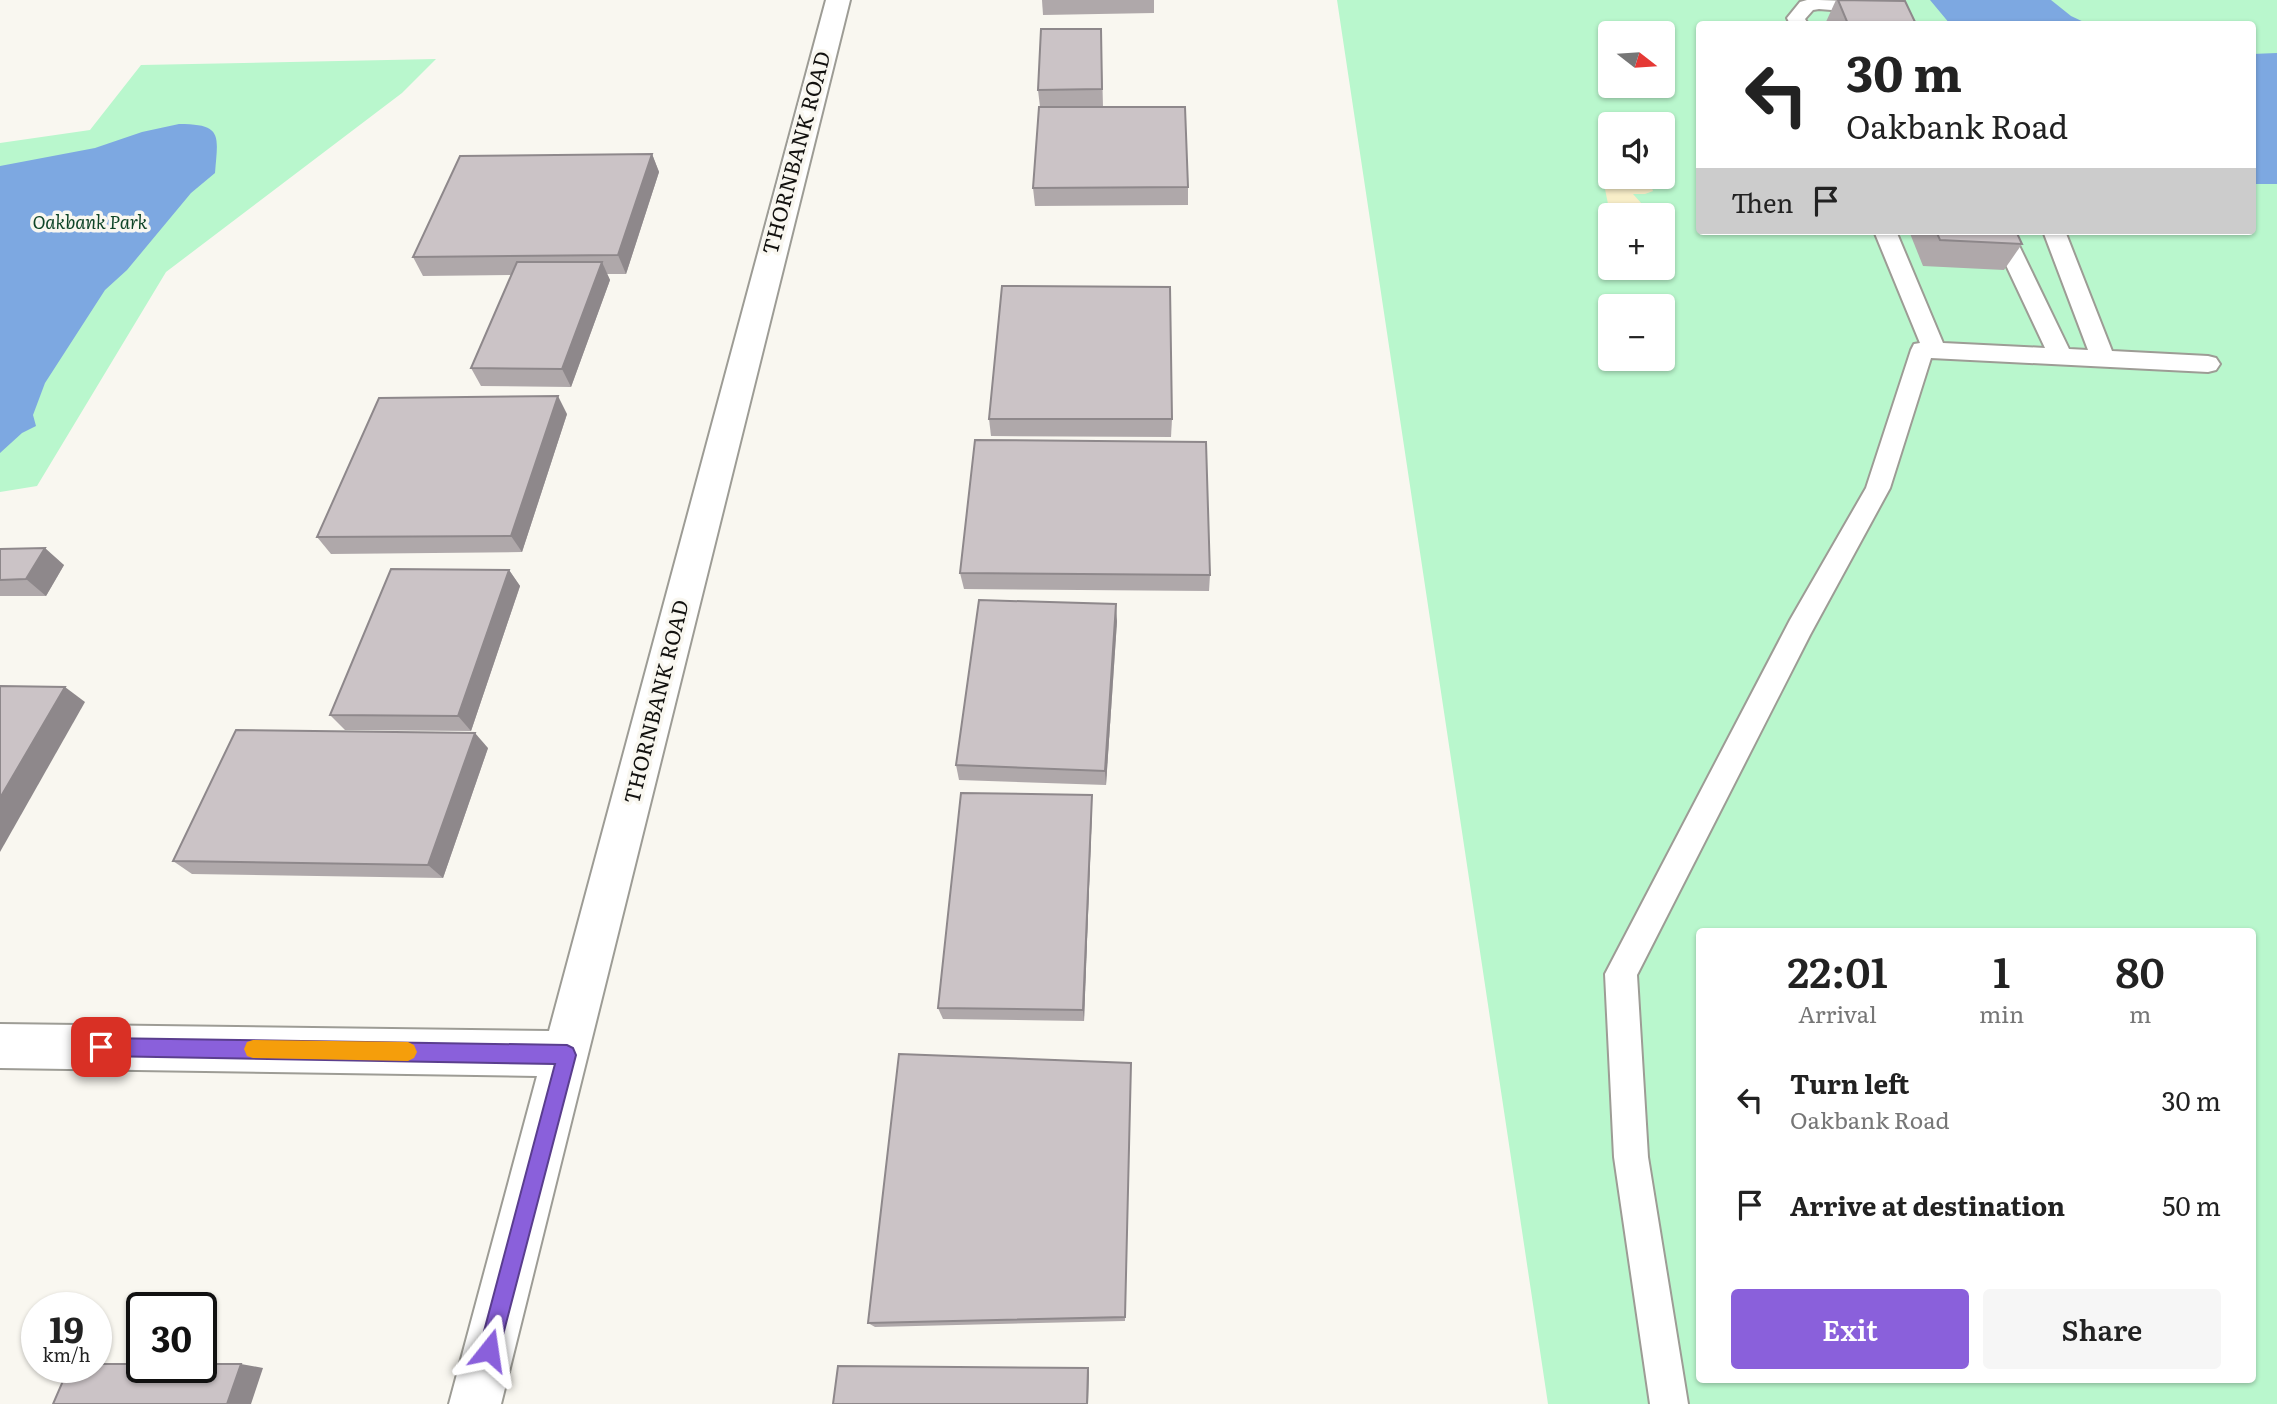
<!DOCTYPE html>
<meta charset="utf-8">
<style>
:root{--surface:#fff;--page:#f6f6f6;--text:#222;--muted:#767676;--accent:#8a60db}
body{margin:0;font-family:Literata,serif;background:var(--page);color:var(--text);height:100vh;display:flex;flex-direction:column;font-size:26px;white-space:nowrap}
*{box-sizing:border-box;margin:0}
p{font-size:23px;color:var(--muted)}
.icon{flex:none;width:38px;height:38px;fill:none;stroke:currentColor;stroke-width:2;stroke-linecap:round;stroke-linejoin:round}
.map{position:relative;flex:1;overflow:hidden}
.sheet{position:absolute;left:1696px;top:928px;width:560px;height:455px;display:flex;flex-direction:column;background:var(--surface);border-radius:7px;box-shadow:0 2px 5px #0004}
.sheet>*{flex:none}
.guide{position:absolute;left:1696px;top:21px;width:560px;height:214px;border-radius:7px;box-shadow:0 2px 5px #0004;background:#fff;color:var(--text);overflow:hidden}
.needle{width:46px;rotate:107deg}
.buttons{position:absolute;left:1598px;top:21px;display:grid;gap:14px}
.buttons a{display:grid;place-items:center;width:77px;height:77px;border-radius:7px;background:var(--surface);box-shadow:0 2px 5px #0004;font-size:35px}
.speed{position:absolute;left:21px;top:1292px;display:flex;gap:14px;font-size:35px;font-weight:700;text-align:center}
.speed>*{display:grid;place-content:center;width:91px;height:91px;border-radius:50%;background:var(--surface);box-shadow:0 2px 5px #0004;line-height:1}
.speed small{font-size:18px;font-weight:400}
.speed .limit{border:4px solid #111;border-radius:10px;background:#fff;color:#111}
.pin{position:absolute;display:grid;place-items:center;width:60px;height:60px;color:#fff;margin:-30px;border-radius:14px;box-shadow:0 4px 10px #0006}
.me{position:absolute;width:77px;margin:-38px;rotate:15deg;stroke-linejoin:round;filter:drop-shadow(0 0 5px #0008)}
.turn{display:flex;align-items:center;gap:24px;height:147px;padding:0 35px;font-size:32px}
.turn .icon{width:91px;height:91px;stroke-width:2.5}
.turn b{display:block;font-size:49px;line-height:60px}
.then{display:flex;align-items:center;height:66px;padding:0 35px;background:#0003;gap:14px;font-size:26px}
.eta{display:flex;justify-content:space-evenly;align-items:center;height:119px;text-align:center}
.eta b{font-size:42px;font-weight:600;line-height:49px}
.cta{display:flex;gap:14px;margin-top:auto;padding:14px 35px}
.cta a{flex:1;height:80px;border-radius:7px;background:var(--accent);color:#fff;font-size:28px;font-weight:600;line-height:80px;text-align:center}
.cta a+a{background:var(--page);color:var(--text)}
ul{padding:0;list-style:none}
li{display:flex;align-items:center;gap:21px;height:105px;padding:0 35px}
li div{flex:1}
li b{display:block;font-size:26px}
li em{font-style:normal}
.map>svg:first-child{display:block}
.green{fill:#b9f7cd;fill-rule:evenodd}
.sand{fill:#f8eec8}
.water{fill:#7da8e1}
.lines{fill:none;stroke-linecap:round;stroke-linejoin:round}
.lane-casing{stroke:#9d9c95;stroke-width:4}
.street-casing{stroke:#9d9c95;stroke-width:4}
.lane{fill:#fff;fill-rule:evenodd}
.street{fill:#fff;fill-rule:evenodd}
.wall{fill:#afa8aa}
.shaded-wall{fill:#8e888b}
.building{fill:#cbc3c6;stroke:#8e888b;stroke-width:2}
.route{fill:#8a60db;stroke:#5a3e8e;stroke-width:2}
.slow{fill:#f59e0b}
.labels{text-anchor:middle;stroke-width:7;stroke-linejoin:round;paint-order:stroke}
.far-park-label{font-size:18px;font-style:italic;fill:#0f4528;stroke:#f9f7f0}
.street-label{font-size:21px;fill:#12110f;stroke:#f9f7f0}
</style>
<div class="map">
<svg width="2277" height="1404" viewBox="0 0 2277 1404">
<rect width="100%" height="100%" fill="#f9f7f0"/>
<g class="green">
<path d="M1337,0h940v1404h-729zM1699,24h553v207h-553zM1610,33h52v53h-52zM1610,124h52v53h-52zM1610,215h52v53h-52zM1610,306h52v53h-52zM1699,931h553v448h-553z"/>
<path d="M436,59l-34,34 -236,179 -129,214 -37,6v-349l90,-13 51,-65z"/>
</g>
<path class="sand" d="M1610,175c15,5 37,-6 43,16l-8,3h-12l19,21h-42v19l-4,-10 3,-15 -5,-25z"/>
<g class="water">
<path d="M1930,0h121l20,16 17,8h-138z"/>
<path d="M2277,53v131h-25v-130z"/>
<path d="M179,124c44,0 39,11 36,49l-24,20 -64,77 -22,20 -60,93 -12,32 3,11 -14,7 -22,20v-287l95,-18 47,-16z"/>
</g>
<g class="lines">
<g class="lane-casing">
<g id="lane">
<path d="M1807,0c29,0 83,0 103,24h-21l-33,-12 -37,-3 -6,1 -8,9 3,5h-18l-3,-6 13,-16z"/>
<path d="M1874,231h22l47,112 102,5 -55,-117h22l57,118 19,1 -45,-119h22l47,120 96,5 8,2 4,6 -4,6 -8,2 -277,-14 -41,130 -80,147 -173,340 11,182 40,247h-38l-36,-247 -9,-183 185,-354 76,-132 45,-138 3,-6 6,-1z"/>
</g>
</g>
<g class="street-casing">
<path id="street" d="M826,0h24l-349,1404h-52l88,-328 -537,-8v-44l549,7z"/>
</g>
<use href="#lane" class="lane"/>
<use href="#street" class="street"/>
</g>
<g class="wall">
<path d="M1042,0h112v13l-111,2z"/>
<path d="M1836,0h51l29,24h-91z"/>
<path d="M1101,29l2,78 85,80v18l-153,1 -2,-18 7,-81 -2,-17z"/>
<path d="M652,154l7,18 -33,102h-19l3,6 -39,107 -90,-1 -10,-18 41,-93 -89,1 -10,-19z"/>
<path d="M1909,231h107l6,13 -18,26 -81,-4z"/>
<path d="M567,414l-45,138 -191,2 -14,-17z"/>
<path d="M989,419h183l-1,18 -180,-1z"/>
<path d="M0,549l64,16 -18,31h-46z"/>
<path d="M509,570l11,16 -49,145 -126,-1 -15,-15z"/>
<path d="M960,573l250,2 -1,16 -245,-2z"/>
<path d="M1117,621l-11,164 -147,-5 -3,-15z"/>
<path d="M488,748l-45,130 -251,-4 -19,-13z"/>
<path d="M1092,795v14l-8,212 -141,-2 -5,-11z"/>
<path d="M1131,1073l-6,248 -250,6 -7,-4z"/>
</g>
<g class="shaded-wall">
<path d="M652,154l7,18 -33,102 -8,-19z"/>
<path d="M602,262l8,18 -39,107 -9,-18z"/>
<path d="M558,396l9,18 -45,138 -11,-16z"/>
<path d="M45,548l19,17 -18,31 -20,-17z"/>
<path d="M509,570l11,16 -49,145 -13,-15z"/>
<path d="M1116,604l1,17 -11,164 -1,-14z"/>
<path d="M65,687l20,15 -85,150v-54z"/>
<path d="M475,733l13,15 -45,130 -15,-13z"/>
<path d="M1092,795v14l-8,212 -1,-11z"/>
<path d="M241,1364l22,4 -12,36h-24z"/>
<path d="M1088,1368l1,4 -1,32h-1z"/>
</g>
<g class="building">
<path d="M1838,0l67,1 11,23h-68z"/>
<path d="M1041,29h60l1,60 -64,1z"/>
<path d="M1039,107h146l3,80 -155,1z"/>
<path d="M652,154l-34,101 -205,2 47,-101z"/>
<path d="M1936,231h80l6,13 -82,-4z"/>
<path d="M517,262h85l-40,107 -91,-1z"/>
<path d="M1002,286l168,1 2,132h-183z"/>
<path d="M558,396l-47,140 -194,1 62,-139z"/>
<path d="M975,440l231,2 4,133 -250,-2z"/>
<path d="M45,548l-19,31 -26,1v-31z"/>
<path d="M391,569l118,1 -51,146 -128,-1z"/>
<path d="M979,600l137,4 -11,167 -149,-6z"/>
<path d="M0,686l65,1 -65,111z"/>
<path d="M236,730l239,3 -47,132 -255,-4z"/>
<path d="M961,793l131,2 -9,215 -145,-2z"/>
<path d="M899,1054l232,9 -6,254 -257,6z"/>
<path d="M96,1364h46v3h59v-3h40l-14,40h-174l16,-37h27z"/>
<path d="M838,1366l250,2 -1,36h-254z"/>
</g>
<path class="route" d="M101,1038l466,7 6,3 3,7 -79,303 -8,3 -7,-3 -3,-8 76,-286 -454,-8 -6,-3 -3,-6 3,-7z"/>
<path class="slow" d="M253,1040l155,2 6,3 3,7 -3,6 -6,3 -155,-3 -6,-2 -3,-7 3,-7z"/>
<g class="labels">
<g class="far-park-label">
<text x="90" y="229">Oakbank Park</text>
</g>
<g class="street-label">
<text transform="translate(797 153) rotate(-75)" y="7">THORNBANK ROAD</text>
<text transform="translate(657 702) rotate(-76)" y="7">THORNBANK ROAD</text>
</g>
</g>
</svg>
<div class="buttons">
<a><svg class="needle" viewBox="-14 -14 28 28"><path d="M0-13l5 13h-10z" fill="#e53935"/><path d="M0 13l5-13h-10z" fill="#767676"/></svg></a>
<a><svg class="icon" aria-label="sound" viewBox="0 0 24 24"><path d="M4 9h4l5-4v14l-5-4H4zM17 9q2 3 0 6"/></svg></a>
<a>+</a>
<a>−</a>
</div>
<div class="speed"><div>19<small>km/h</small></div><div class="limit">30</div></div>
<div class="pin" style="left:101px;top:1047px;background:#d93025"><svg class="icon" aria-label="arrive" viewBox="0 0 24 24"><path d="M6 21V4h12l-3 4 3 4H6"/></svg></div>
<svg class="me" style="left:489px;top:1350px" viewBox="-20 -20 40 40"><path d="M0-17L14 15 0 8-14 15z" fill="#8a60db" stroke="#fff" stroke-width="4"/></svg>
<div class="guide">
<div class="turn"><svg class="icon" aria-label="left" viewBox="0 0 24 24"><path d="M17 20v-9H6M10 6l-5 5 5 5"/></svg><div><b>30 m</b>Oakbank Road</div></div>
<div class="then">Then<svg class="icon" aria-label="arrive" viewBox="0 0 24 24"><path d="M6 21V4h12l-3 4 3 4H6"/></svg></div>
</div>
<section class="sheet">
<div class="eta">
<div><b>22:01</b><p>Arrival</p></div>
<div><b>1</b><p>min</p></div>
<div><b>80</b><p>m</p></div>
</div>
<ul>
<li><svg class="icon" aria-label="left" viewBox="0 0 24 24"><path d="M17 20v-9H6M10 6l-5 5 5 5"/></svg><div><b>Turn left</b><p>Oakbank Road</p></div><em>30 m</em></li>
<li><svg class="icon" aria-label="arrive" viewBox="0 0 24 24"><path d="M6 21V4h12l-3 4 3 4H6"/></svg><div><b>Arrive at destination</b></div><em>50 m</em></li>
</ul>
<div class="cta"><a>Exit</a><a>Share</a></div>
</section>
</div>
